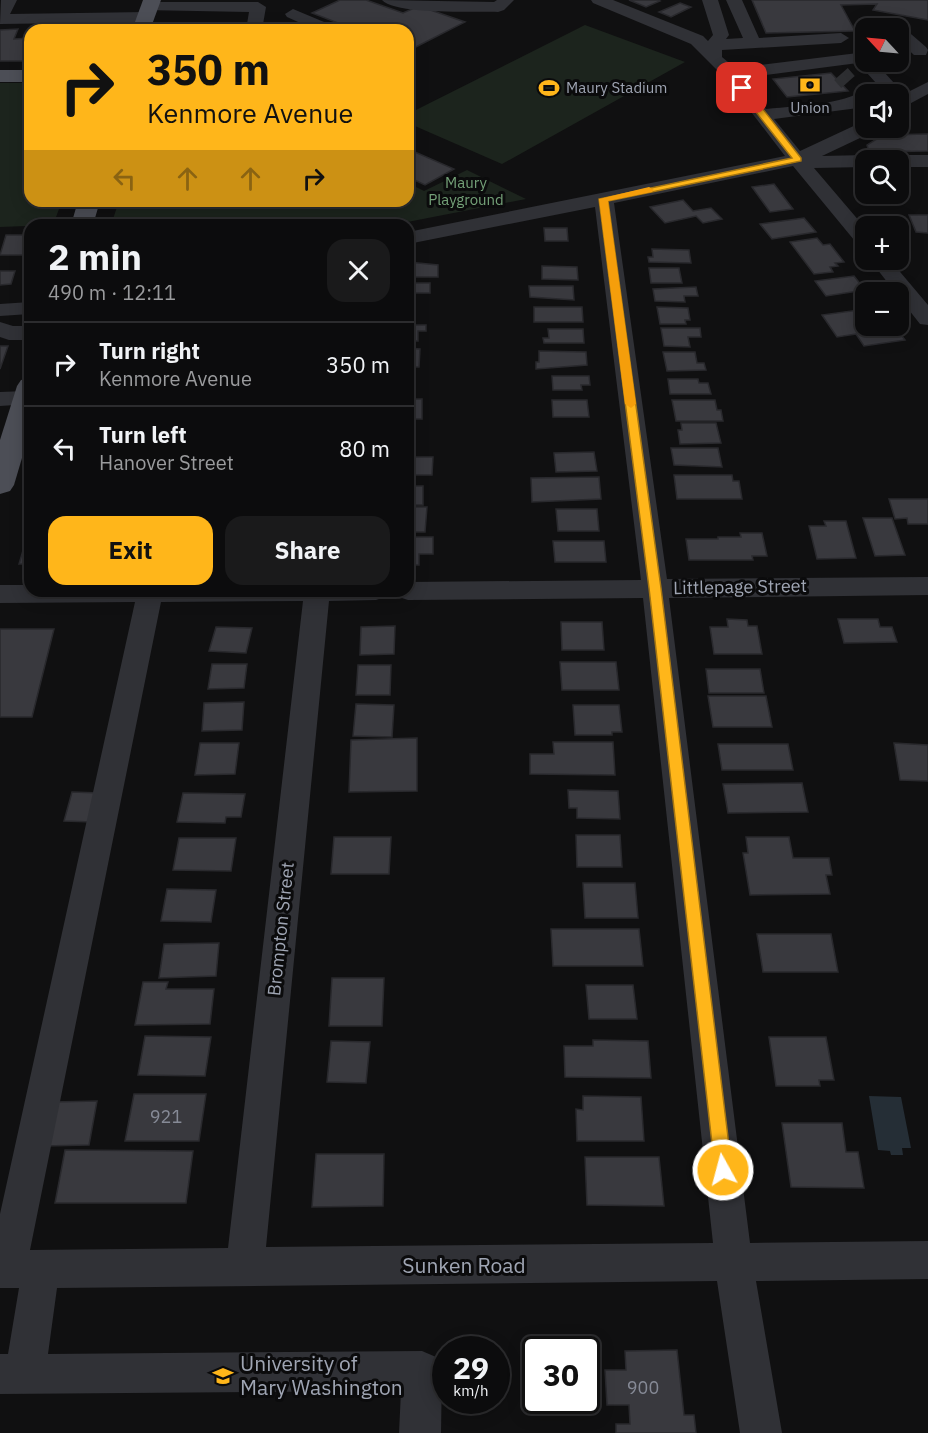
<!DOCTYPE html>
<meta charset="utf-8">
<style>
:root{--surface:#0c0c0d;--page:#1a1a1b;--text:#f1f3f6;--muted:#9a9b9d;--line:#2c2c2e;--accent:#ffb61a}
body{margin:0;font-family:"IBM Plex Sans",sans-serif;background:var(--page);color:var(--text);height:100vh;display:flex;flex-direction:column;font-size:22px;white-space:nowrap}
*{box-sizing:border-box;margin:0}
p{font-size:20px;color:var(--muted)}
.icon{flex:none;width:33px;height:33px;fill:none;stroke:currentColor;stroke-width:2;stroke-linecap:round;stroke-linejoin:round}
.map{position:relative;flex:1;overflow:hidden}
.panel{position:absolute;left:24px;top:219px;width:390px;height:378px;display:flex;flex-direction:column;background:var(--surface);border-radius:18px;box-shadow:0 3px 15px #0003,0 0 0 2px var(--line)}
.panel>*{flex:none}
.banner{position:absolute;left:24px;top:24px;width:390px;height:183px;border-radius:18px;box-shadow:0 3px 15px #0003,0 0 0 2px var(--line);background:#ffb61a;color:#111;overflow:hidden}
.needle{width:39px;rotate:296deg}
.buttons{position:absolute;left:855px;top:18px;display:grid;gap:12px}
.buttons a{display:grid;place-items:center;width:54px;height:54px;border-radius:12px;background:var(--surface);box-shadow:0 3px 15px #0003,0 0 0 2px var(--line);font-size:30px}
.speed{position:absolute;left:432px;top:1336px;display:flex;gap:12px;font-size:30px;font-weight:700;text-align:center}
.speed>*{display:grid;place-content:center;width:78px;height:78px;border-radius:50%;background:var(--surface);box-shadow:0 3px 15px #0003,0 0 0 2px var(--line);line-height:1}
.speed small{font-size:15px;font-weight:400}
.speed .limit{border:3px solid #111;border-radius:9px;background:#fff;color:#111}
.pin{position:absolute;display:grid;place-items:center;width:51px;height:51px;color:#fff;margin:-26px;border-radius:12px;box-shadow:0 3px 9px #0006}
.me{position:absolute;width:66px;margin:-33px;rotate:353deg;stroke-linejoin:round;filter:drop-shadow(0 0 4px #0008)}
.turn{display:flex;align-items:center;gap:21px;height:126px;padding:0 24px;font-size:27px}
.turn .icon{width:78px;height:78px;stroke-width:2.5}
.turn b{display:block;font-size:42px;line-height:51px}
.lanes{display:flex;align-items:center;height:57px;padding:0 24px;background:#0003;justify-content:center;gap:30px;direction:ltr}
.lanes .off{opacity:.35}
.round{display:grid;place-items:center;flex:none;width:63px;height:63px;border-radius:18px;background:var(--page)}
.headline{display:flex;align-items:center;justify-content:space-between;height:102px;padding:0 24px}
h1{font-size:36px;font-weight:700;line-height:45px}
.cta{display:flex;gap:12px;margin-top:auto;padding:12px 24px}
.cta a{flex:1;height:69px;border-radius:18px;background:var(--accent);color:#111;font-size:24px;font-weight:700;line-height:69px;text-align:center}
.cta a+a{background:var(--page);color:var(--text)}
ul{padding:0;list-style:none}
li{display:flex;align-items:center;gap:18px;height:84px;padding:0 24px;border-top:2px solid var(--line)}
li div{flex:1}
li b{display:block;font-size:22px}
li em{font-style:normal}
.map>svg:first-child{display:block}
.green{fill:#1c241d}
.water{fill:#252e36}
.building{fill:#39393e;stroke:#29292d;stroke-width:1.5}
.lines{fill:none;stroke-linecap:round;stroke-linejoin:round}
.minor-tunnel{stroke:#2d2e31;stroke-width:18;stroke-dasharray:18 9;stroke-linecap:butt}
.minor{fill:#303136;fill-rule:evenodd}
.major{fill:#4c4e56;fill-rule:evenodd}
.route{fill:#ffb61a;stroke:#a67611;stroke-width:1.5}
.slow{fill:#f59e0b}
.labels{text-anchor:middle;stroke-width:6;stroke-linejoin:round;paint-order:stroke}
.far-poi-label{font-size:15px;fill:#9fa5b3;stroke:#0b0b0c;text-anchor:start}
.far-park-label{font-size:15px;fill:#74a178;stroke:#0b0b0c}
.street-label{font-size:18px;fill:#9fa5b3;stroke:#0b0b0c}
.near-number-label{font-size:18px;fill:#868a96}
.near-street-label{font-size:21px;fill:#9fa5b3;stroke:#0b0b0c}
.near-poi-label{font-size:21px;fill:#9fa5b3;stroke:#0b0b0c;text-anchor:start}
</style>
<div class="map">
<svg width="928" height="1433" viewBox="0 0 928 1433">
<rect width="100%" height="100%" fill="#101011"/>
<g class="green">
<path d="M585,25l100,37 -183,102 -94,-41v-9z"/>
<path d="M0,83h30v118h32l-9,24 -53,2z"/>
<path d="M467,170l59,29 -134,26h-281l6,-18 145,-3 1,-3h145v-18l16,8z"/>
</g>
<path class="water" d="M869,1096l32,1 10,51h-9l1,7h-12l-1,-4 -12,-1z"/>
<g class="building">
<path d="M340,0h26l37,13 16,-7 46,16 -57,29v-21h-52l-44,-17z"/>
<path d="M629,0h29l2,1 -14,6z"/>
<path d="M752,0h176v20l-55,-10 4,-6 -36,1 14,26 -89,2z"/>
<path d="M680,3l11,4 -20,10 -12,-5z"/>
<path d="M18,29l-4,10 16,-1v23h-30v-31z"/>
<path d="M831,73l17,18 -61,6 -14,-18z"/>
<path d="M928,134v17l-59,1 -2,-7 16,-10z"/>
<path d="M408,149l46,20 -29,16 -17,-8z"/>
<path d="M774,184l19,25 -23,3 -18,-25z"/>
<path d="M683,200l10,11 18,-3 11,11 -19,4 -7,-7 -31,7 -15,-16z"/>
<path d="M909,215h19v18l-12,-1z"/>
<path d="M804,218l12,14 -44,7 -12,-15z"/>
<path d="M544,228h23l1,13h-23z"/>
<path d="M6,235h24v20h-30z"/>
<path d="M817,238l6,7 7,-1 14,18 -9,1 3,3 -8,1 3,5 -19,2 -24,-32z"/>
<path d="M652,249l37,1 2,13 -42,-1 -1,-5h5z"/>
<path d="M408,262l30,3v12h-30z"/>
<path d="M542,266l35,1 1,13 -36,-1z"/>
<path d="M649,268h30l3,15h-31z"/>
<path d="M0,271h15l-4,13 -11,1z"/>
<path d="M854,276l11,14 -39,6 -11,-15z"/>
<path d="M408,283h22v10h-16v5h-6z"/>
<path d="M529,286h44l1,14 -44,-3z"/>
<path d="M696,287l2,9h-14l1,6 -30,-1 -2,-12z"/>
<path d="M534,307h48l1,15h-49z"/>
<path d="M657,307l31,1 2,12h-5l1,4h-26z"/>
<path d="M866,309v17h28l11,14 -41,6 -8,-12 -19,3 -15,-22z"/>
<path d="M408,325h18v6h-8v10h-10z"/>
<path d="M661,328h39l1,9h-13l2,10 -26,-1z"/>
<path d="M548,329h35l1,14h-40l-1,-5h6z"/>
<path d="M0,346h8l-8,23z"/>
<path d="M408,348l12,1 -1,18h-11z"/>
<path d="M539,351l47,1 1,13 -51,4v-7h3z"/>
<path d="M663,352h32l2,11h7l2,7 -39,1z"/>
<path d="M552,376h37l1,9h-9l1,5h-29z"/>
<path d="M668,379h30l1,4h9l3,11h-41z"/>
<rect x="408" y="399" width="14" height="20"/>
<path d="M552,400h35l2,17h-36z"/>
<path d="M672,400h43l2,10h4l2,11h-47z"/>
<path d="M681,423h35l5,20 -41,1 -2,-14h4z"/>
<path d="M671,448h47l4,19 -48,-2z"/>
<path d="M594,452l3,19 -41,1 -2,-19z"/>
<path d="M408,457h25l-1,18h-24z"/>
<path d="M674,475h58l1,6h6l3,18h-65z"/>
<path d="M599,477l2,22 -69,3 -1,-24z"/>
<rect x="408" y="486" width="15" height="19"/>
<path d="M889,499h39v25h-20l-1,-6 -12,1z"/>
<path d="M408,507h19l-2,25h-17z"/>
<path d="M556,509h41l2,22h-41z"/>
<path d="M863,518h29l13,37 -30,1z"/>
<path d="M824,521h22l10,37 -39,1 -8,-33h17z"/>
<path d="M29,530l1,34h-11z"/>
<path d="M740,533h22l5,23h-15l1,4h-64l-3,-21h32v-2h23z"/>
<path d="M408,537h25v17h-14v11h-11z"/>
<path d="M553,541h51l2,21h-51z"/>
<path d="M727,619l20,1 1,6h9l5,28h-48l-4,-27h18z"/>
<path d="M838,619h40l2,8h12l5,15 -53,1z"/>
<path d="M561,622h41l2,28h-42z"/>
<path d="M395,626l-1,28 -34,1 1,-28z"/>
<path d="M216,627l36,1 -6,25 -37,-2z"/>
<path d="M0,629h54l-22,88h-32z"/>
<path d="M560,662h56l3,28h-57z"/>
<path d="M212,664h35l-3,24 -36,1z"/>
<path d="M358,665h33l-1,30h-34z"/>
<path d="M706,669h54l4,24h-55z"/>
<path d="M708,696h58l6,31h-59z"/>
<path d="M244,702l-2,28 -40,1 2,-28z"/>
<path d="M356,704l38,1 -2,32 -39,-1z"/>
<path d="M573,705h46l3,27h-10v3h-37z"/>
<path d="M417,738v53l-68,1 2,-52z"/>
<path d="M553,742h60l2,33 -85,-1v-20h24z"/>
<path d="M200,743h39l-4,31 -40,1z"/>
<path d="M894,743l34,2v36l-28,-1z"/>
<path d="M718,744h70l5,26h-71z"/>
<path d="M802,783l6,29 -80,1 -5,-29z"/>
<path d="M568,790l50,1 2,28 -43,-1v-10h-8z"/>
<path d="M72,792l28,1 -7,29 -29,-1z"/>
<path d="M183,793l62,1 -4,23h-15l-1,6 -48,-1z"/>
<path d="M576,835h44l2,32h-45z"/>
<path d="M334,837h57l-2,37h-58z"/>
<path d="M746,837h43l4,21h36l3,17h-6l4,19 -80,1 -7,-42h5z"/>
<path d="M179,838h57l-5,33 -58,-1z"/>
<path d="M583,883h52l3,35h-53z"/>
<path d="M167,889l49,1 -5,32 -50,-1z"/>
<path d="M551,929h88l4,37h-90z"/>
<path d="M757,934h74l7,38h-75z"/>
<path d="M219,943l-3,33 -57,2 5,-34z"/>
<path d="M332,978h52l-2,48h-53z"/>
<path d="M143,982h25l-2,7h48l-4,35 -75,1z"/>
<path d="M586,985h47l4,34h-48z"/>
<path d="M145,1036l66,1 -6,39 -67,-1z"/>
<path d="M769,1037h57l8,43h-15l1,6h-44z"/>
<path d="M593,1040l55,1 3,37 -86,-1 -1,-31h29z"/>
<path d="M331,1041l39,1 -4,41 -39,-1z"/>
<path d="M134,1094h72l-7,47h-74z"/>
<path d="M583,1096l58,1 3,44h-67l-1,-32 7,1z"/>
<path d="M97,1101l-8,44 -44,1 8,-44z"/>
<path d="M782,1123h60l4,29h12l6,36 -73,-1z"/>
<path d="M65,1150l128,1 -7,52h-131z"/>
<path d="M316,1154h68l-1,52 -71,1z"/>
<path d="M585,1157h74l5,49 -77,-1z"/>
<path d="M677,1350l7,65h10l2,18h-80v-9h14l-1,-19h-22l-2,-35h21l-1,-19z"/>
</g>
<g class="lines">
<path class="minor-tunnel" d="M841,74l7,8"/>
<g class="minor">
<path d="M1,0h16l-7,14 136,-2 8,5 -8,5 -146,2z"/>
<path d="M382,0l112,2 3,-2h17l-10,10 -6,2c-22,-1 -103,3 -116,-12z"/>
<path d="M591,0h22l90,36 5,5 5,-6 -11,-35h16l11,35 -3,4 17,-1 -17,-38h16l17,38 82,-5 8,5 -8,5 -119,7v7l13,11 131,-16v10h9l19,21c-8,13 -15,11 -28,11v11l-8,3 -84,11 26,32 60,-28 6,-1v6h9l-15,10 -38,18 44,-1 7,2 2,3h-9v7l-52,1 52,61v19l-7,-2 -66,-80 -179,37 53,376 261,-2v18l-259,3 81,645 178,-2v38l-172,2 26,152h-42l-23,-152 -660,7 -9,66 374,-3 14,6 6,14 -1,62h-42l2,-42 -401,3v-40h8l11,-66h-19v-74l135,-612 -135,1v-18h30v6h359l-4,6 -9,3 -47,1 -63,646 447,-4 -70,-645 -235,2 -9,-3 -4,-6h13v-9l233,-2 -46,-373 -187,37v-12l377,-76 -60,-78 -34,-34 -98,-41zM858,63l18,20c-30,23 -72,22 -110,26l-23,-31zM303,601l-75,647 -198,2 131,-648z"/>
<path d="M150,2h108l8,5 -4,23h-16l3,-18 -105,-2 -2,-3z"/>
<path d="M293,9l43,18 2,3h-22l-29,-13 -2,-3z"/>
<path d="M898,26l6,2 22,19 2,3 -2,5h-12l-16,-15v-12h-6z"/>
<path d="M928,82v12l-30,16v-13z"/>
<path d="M898,155h30v12h-30v-7h-9l2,-3z"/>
<path d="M870,260h20l38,45v20l-8,-1 -22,-28v-4h-3z"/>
<path d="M30,302v12l-30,2v-12z"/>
<path d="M0,322l13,4h17v14h-21l-9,-3z"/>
<path d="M26,391l4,1v12l-30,2v-14z"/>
</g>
<g class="major">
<path d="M143,0h18l-11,30h-18z"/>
<rect x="0" y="70" width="30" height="12"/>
<path d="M78,201h22l-7,24h-22z"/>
<path d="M30,378v53l-16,54 -4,6 -10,3v-54l17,-54 4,-6z"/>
</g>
</g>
<path class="route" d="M742,85l3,1 56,72v3l-193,40 53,387 71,582 -3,6 -6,3 -6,-3 -2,-6 -66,-582 -50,-389 193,-41 -55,-70z"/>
<path class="slow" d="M649,187l5,3 -2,2 -44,9 28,203 -5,4 -6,-4 -26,-205z"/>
<defs>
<g id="bank-bare" transform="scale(1.62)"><path d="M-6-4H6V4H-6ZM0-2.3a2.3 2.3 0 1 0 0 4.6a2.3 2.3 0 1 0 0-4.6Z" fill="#ffb61a" stroke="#0b0b0c" stroke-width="2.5" paint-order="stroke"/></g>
<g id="stadium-bare" transform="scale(1.62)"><path d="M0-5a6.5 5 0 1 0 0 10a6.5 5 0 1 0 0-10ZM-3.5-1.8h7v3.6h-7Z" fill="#ffb61a" stroke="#0b0b0c" stroke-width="2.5" paint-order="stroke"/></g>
<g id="university-bare" transform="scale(1.62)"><path d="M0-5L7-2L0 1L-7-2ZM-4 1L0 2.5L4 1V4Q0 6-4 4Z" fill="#ffb61a" stroke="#0b0b0c" stroke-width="2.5" paint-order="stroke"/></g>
</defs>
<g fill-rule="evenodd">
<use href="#bank-bare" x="810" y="85"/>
<use href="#stadium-bare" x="549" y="88"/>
<use href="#university-bare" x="223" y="1376"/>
</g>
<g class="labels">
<g class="far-poi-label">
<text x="566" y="93">Maury Stadium</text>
<text x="810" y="113" text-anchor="middle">Union</text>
</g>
<g class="far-park-label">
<text x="466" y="188">Maury<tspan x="466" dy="17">Playground</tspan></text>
</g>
<g class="street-label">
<text transform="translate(740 587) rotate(-1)" y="6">Littlepage Street</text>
<text transform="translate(281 929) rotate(-84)" y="6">Brompton Street</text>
</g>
<g class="near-number-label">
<text x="166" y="1123">921</text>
<text x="643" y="1394">900</text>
</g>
<g class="near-street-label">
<text x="464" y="1273">Sunken Road</text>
</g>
<g class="near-poi-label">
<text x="240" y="1371">University of<tspan x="240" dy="24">Mary Washington</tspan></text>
</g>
</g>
</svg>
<div class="buttons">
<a><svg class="needle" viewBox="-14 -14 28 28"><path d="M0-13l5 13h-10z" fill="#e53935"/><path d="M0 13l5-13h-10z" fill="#9a9b9d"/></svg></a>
<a><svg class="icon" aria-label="sound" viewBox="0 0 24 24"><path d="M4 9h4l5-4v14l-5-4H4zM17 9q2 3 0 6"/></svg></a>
<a><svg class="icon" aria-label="search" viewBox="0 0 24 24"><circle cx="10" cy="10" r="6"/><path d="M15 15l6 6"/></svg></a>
<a>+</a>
<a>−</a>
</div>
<div class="speed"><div>29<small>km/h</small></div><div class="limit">30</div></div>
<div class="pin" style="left:742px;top:88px;background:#d93025"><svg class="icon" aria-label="arrive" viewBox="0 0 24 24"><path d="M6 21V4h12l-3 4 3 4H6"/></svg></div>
<svg class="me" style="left:723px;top:1170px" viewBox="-20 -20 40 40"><circle r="17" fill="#ffb61a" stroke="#fff" stroke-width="3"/><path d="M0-11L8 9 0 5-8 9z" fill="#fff"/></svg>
<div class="banner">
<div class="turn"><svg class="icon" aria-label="right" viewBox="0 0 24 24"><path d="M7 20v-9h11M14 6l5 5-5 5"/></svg><div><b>350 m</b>Kenmore Avenue</div></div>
<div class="lanes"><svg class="icon off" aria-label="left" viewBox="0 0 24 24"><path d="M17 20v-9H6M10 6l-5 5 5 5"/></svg><svg class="icon off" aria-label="ahead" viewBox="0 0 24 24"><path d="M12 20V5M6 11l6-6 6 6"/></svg><svg class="icon off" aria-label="ahead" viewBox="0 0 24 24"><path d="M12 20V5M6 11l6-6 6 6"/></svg><svg class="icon" aria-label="right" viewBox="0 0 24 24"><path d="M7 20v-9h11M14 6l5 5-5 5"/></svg></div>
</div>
<section class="panel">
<div class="headline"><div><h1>2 min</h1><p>490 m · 12:11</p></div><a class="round"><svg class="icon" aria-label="close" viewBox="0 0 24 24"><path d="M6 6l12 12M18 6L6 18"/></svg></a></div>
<ul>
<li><svg class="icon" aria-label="right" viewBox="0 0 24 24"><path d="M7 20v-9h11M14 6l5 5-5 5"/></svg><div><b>Turn right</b><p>Kenmore Avenue</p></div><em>350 m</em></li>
<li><svg class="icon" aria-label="left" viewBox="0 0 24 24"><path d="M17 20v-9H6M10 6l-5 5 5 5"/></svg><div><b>Turn left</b><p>Hanover Street</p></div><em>80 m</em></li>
</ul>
<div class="cta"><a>Exit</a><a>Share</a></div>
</section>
</div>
